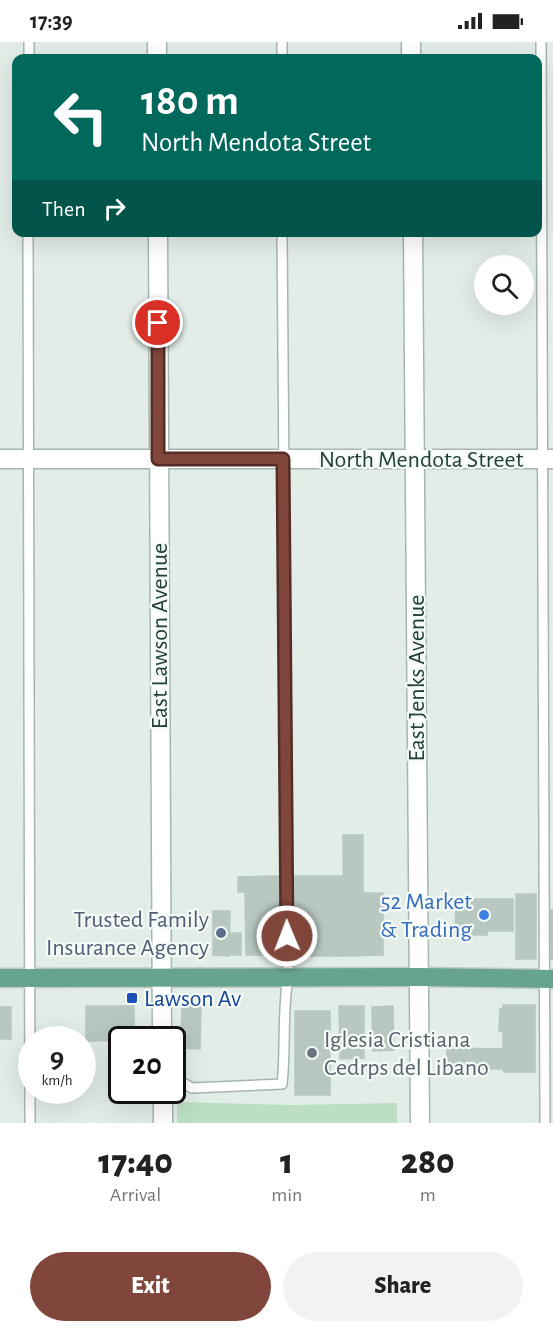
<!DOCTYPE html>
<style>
:root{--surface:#fff;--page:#f2f2f2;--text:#222;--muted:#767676;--accent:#81463b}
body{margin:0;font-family:"Alegreya Sans",sans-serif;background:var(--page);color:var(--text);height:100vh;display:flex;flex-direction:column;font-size:22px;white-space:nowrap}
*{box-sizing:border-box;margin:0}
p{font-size:20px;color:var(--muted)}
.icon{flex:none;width:33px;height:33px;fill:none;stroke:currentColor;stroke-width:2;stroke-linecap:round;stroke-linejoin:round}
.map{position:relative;height:1081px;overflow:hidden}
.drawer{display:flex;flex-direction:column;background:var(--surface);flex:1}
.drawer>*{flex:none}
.banner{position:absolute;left:12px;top:12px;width:530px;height:183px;border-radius:12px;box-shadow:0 6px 24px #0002;background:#00695c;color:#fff;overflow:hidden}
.fabs{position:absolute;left:474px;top:213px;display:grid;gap:12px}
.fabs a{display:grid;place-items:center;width:60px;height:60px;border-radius:50%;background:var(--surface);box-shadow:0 6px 24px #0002;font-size:30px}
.speed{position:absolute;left:18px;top:984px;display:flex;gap:12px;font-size:30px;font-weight:700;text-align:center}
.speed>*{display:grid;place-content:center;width:78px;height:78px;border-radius:50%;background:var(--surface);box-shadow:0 6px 24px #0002;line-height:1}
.speed small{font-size:15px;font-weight:400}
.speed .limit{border:3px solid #111;border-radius:9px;background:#fff;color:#111}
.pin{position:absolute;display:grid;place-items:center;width:51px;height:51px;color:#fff;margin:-26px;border:3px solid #fff;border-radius:50%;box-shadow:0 2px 6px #0007}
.me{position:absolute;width:66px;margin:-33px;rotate:359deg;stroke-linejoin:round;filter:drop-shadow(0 0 4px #0008)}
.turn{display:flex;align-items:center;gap:21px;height:126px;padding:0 30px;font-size:27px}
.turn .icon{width:78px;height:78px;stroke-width:2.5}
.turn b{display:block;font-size:42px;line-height:51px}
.then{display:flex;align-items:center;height:57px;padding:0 30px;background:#0003;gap:12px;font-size:22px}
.eta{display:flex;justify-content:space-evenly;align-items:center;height:102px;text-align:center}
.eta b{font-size:36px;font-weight:800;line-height:42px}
.button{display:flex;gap:12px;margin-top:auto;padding:12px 30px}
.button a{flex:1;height:69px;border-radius:36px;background:var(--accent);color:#fff;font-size:24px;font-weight:800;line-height:69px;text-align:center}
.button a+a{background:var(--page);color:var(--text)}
.status{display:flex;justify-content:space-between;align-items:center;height:42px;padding:0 30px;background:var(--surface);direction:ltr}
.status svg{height:16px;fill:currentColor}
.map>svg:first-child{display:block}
.green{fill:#bcdfc2}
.building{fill:#b8c8c1;stroke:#b5c7be;stroke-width:1.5}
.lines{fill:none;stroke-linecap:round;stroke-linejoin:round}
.lane-casing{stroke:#a5b6af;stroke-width:12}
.street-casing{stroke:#a5b6af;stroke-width:21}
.primary-casing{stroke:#c1cac6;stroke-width:21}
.lane{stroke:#fff;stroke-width:9}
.street{stroke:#fff;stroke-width:18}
.primary{stroke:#67a48f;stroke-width:18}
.route-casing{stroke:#542e26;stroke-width:15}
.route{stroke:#81463b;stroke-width:10}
.shop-dot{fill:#3f7fe0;stroke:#f4faf6;stroke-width:2}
.service-dot{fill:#5c6f8a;stroke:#f4faf6;stroke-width:2}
.transit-dot{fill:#1a4fb4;stroke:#f4faf6;stroke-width:2}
.worship-dot{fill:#6b7280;stroke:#f4faf6;stroke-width:2}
.labels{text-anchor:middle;stroke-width:4.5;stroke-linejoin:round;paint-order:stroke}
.street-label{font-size:24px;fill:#224035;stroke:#f4faf6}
.shop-label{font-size:24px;fill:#366cbe;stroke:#f4faf6;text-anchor:end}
.service-label{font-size:24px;fill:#4e5e75;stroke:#f4faf6;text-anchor:end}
.transit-label{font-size:24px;fill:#164399;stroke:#f4faf6;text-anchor:start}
.worship-label{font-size:24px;fill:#5b616d;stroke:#f4faf6;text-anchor:start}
</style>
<div class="status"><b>17:39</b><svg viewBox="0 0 49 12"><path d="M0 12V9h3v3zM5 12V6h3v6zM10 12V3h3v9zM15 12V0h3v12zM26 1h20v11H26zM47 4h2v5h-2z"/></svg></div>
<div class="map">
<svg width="553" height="1081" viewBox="0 0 553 1081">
<rect width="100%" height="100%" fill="#e3ede8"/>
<path class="green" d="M177,1060l114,3 106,-2v20h-220z"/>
<g class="building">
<path d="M343,793h20v58h20v62l-39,1z"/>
<path d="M280,834l1,79h-35l-1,-63h-7v-15z"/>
<rect x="295" y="834" width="49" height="80"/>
<rect x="516" y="852" width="20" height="65"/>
<path d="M456,857h57v32h-26v4h-32z"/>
<rect x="550" y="868" width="3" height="49"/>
<path d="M213,869h17l-1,45 -16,-1z"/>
<path d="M231,891h10v22h-11z"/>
<path d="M182,962h19l-1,45 -19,-1z"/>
<path d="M503,963h32v67h-31l-1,-3 -56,-1v-20l56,1v-18h-4l1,-22h3z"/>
<path d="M86,964h48v34l-48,1z"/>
<path d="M339,964h25v52l-24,1z"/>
<path d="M393,964l1,44 -21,1 -1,-44z"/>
<rect x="0" y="965" width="11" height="32"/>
<rect x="295" y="969" width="35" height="84"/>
</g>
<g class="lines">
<g class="lane-casing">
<g id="lane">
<path d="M282,0v16"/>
<path d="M541,0l4,1081"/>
<path d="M29,16v-16"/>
<path d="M28,190l2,891"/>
<path d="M172,1038h6l14,8 90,-4c4,-35 0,-71 6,-107l-6,-745"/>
</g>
</g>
<g class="street-casing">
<g id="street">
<path d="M157,0v16"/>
<path d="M411,0v16"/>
<path d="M158,190l4,808"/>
<path d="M413,190l7,891"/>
<path d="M0,417h553"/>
<path d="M163,1048v33"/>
</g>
</g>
<g class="primary-casing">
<path id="primary" d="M0,936l418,-1 135,2"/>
</g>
<use href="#lane" class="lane"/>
<use href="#street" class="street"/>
<use href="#primary" class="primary"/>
</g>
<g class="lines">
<g class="route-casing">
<path id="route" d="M158,281v136h125l4,477"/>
</g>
<use href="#route" class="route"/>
</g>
<circle class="shop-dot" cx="484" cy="873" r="6"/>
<circle class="service-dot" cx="221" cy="891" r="6"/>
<rect class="transit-dot" x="126" y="950" width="12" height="12" rx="3"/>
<circle class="worship-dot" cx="312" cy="1011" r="6"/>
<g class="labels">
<g class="street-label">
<text x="421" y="425">North Mendota Street</text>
<text transform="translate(159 594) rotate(-90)" y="8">East Lawson Avenue</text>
<text transform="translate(416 636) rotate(-90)" y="8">East Jenks Avenue</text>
</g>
<g class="shop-label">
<text x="472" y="867">52 Market<tspan x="472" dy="28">&amp; Trading</tspan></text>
</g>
<g class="service-label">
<text x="209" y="885">Trusted Family<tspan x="209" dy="28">Insurance Agency</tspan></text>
</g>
<g class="transit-label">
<text x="144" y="964">Lawson Av</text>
</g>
<g class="worship-label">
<text x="324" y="1005">Iglesia Cristiana<tspan x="324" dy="28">Cedrps del Libano</tspan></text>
</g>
</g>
</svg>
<div class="fabs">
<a><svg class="icon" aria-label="search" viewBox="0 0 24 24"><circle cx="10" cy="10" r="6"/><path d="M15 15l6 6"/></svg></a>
</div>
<div class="speed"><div>9<small>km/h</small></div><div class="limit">20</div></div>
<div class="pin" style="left:158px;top:281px;background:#d93025"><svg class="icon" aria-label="arrive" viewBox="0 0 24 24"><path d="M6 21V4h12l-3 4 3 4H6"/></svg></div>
<svg class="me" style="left:287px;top:894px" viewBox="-20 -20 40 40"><circle r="17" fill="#81463b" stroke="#fff" stroke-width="3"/><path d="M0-11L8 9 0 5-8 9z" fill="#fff"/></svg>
<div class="banner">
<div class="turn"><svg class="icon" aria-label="left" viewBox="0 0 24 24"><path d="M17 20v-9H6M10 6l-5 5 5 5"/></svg><div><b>180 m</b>North Mendota Street</div></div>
<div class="then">Then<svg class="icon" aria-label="right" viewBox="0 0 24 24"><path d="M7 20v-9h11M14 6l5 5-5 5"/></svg></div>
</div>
</div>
<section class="drawer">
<div class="eta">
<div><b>17:40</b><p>Arrival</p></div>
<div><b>1</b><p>min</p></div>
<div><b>280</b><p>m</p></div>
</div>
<div class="button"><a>Exit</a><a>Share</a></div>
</section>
